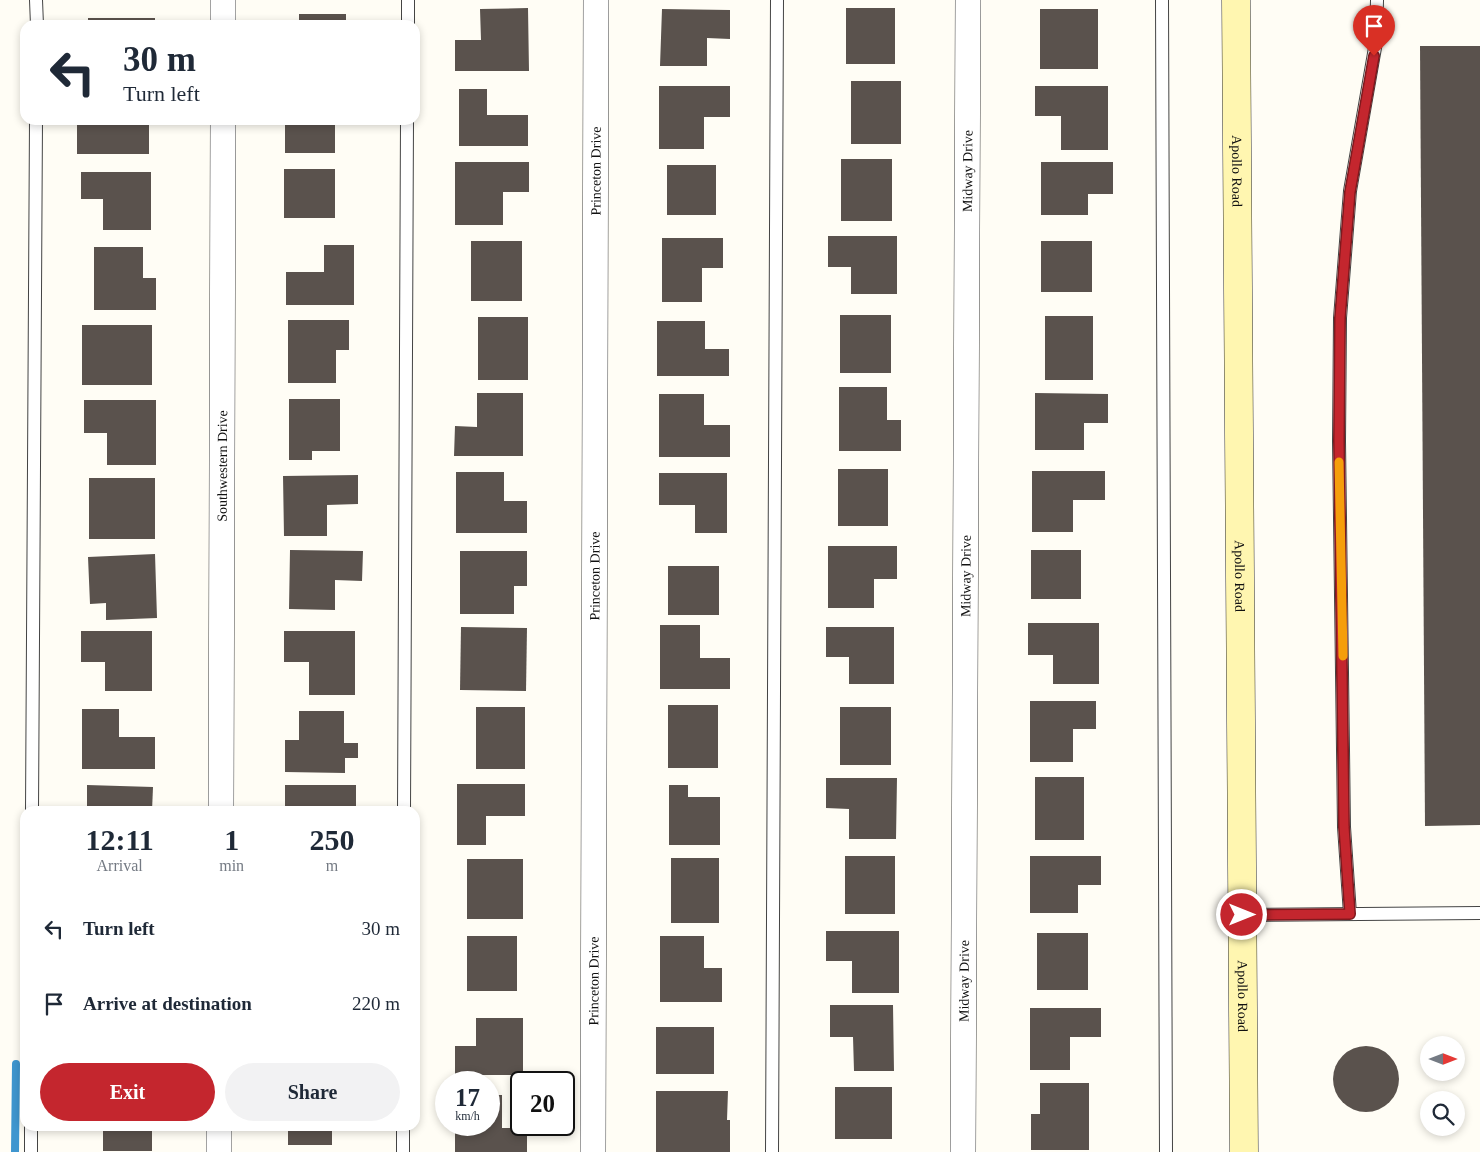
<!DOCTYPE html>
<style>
:root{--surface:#fff;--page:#f2f2f3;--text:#1f2937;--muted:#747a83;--accent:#c4262e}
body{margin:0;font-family:Georgia,serif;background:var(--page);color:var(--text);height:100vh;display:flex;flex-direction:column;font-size:19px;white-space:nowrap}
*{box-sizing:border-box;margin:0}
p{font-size:16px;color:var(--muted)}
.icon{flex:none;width:28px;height:28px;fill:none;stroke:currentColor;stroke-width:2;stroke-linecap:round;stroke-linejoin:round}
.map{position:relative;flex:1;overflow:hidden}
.side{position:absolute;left:20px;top:806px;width:400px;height:325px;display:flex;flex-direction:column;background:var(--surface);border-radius:15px;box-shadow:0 2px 8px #0003}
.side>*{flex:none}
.banner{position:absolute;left:20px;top:20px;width:400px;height:105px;border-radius:15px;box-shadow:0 2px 8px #0003;background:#fff;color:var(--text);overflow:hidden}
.needle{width:32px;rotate:90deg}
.buttons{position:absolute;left:1420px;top:1036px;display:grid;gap:10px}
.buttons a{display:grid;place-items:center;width:45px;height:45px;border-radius:50%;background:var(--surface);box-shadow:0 2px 8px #0003;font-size:25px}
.speed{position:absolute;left:435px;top:1071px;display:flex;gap:10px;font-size:25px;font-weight:700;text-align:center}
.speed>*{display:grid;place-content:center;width:65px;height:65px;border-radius:50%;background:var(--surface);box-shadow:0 2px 8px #0003;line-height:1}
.speed small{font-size:12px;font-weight:400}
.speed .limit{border:2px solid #111;border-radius:8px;background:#fff;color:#111}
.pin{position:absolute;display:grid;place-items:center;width:42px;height:42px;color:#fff;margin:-51px -21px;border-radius:50% 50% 50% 0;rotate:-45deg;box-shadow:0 0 5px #0007}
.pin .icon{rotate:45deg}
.me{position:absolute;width:55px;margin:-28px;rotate:90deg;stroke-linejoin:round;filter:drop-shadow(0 0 4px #0008)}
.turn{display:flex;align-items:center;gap:18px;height:105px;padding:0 20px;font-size:22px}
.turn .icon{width:65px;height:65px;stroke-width:2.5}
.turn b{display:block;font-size:35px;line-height:42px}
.eta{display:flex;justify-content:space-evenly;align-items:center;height:85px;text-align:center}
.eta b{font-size:30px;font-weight:600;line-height:35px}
.action{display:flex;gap:10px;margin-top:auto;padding:10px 20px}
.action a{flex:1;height:58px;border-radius:30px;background:var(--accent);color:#fff;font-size:20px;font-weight:600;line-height:58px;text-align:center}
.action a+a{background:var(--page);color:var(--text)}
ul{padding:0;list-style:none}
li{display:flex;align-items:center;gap:15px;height:75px;padding:0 20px}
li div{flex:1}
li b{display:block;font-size:19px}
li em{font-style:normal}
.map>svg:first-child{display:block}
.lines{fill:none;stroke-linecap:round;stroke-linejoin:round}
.stream{stroke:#3f96cf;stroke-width:8}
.building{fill:#5a524d}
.lane-casing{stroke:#444;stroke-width:14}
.street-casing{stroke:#444;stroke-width:26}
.secondary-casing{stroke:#333;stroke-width:29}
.lane{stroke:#fff;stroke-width:12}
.street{stroke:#fff;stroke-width:25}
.secondary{stroke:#fff6b0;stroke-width:28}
.route-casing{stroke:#7f191e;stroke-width:12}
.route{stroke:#c4262e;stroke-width:9}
.slow{stroke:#f59e0b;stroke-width:9}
.labels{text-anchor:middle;stroke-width:5;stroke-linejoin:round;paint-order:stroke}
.street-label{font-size:14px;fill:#111;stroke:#fff}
</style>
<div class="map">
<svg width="1480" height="1152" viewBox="0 0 1480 1152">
<rect width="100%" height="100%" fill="#fffdf5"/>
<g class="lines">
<path class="stream" d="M15,1152l1,-88"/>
</g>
<g class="building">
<path d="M528,8l1,63h-74v-31h26l-1,-31z"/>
<rect x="846" y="8" width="49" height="56"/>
<path d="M662,9l68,1v29l-23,-1v28h-47z"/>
<rect x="1040" y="9" width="58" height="60"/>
<rect x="299" y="14" width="47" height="11"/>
<rect x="88" y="18" width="67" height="7"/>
<path d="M1420,46h60v779l-55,1z"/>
<rect x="851" y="81" width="50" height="63"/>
<path d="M659,86h71v31h-26v32h-45z"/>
<path d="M1035,86h73v64h-47v-34h-26z"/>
<path d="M459,89h28v26h41v31h-69z"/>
<path d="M77,120l72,2v32h-72z"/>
<rect x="285" y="120" width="50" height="33"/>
<rect x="841" y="159" width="51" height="62"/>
<path d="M455,162h74v30h-26v33h-48z"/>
<path d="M1041,162h72v32h-25v21h-47z"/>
<rect x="667" y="165" width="49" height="50"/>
<rect x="284" y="169" width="51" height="49"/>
<path d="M81,172h70v58h-48v-31h-22z"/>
<path d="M828,236h69v58h-46v-27h-23z"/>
<path d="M662,238h61v30h-21v34h-40z"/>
<rect x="471" y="241" width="51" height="60"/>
<rect x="1041" y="241" width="51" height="51"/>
<path d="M324,245h30v60h-68v-33h38z"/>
<path d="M94,247h49v31h13v32h-62z"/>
<rect x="840" y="315" width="51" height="58"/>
<rect x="1045" y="316" width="48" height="64"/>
<rect x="478" y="317" width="50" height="63"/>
<path d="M288,320h61v30h-13v33h-48z"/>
<path d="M657,321h48v28h24v27h-72z"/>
<rect x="82" y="325" width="70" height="60"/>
<path d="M839,387h48v33h14v31h-62z"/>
<path d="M477,393h46v63h-69l1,-30 22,1z"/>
<path d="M1035,393l73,1v29h-24v27h-49z"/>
<path d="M659,394h45v31h26v32h-71z"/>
<path d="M289,399h51v52h-28v9h-23z"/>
<path d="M84,400h72v65h-49v-32h-23z"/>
<rect x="838" y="469" width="50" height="57"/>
<path d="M1032,471h73v29h-32v32h-41z"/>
<path d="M456,472h48v29h23v32h-71z"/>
<path d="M659,473h68v60h-32v-28h-36z"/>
<path d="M358,475v29l-31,1v31h-43l-1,-60z"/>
<rect x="89" y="478" width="66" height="61"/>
<path d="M828,546h69v33h-23v29h-46z"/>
<path d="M290,550l73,1 -1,30 -27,-1v30l-46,-1z"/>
<rect x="1031" y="550" width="50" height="49"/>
<path d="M460,551h67v35h-13v28h-54z"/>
<path d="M155,554l2,64 -51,2v-17l-16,1 -2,-47z"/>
<rect x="668" y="566" width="51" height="49"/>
<path d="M1028,623h71v61h-46v-29h-25z"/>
<path d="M660,625h40v33h30v31h-70z"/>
<path d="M461,627l66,1 -1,63 -66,-1z"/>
<path d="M826,627h68v57h-45v-27h-23z"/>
<path d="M81,631h71v60h-47v-29h-24z"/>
<path d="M284,631h71v64h-46v-33h-25z"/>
<path d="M1030,701h66v28h-23v33h-43z"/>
<rect x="668" y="705" width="50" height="63"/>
<rect x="476" y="707" width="49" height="62"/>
<rect x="840" y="707" width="51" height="58"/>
<path d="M82,709h37v28h36v32h-73z"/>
<path d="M299,711h45v32h14v15h-13v15l-60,-1v-32h14z"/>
<rect x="1035" y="777" width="49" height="63"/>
<path d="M826,778h71l-1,61h-47v-30l-23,-1z"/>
<path d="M457,784h68v32h-39v29h-29z"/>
<path d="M87,785l66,2 -1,24h-65z"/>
<rect x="285" y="785" width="71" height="26"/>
<path d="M669,785h19v12h32v48h-51z"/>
<rect x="845" y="856" width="50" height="58"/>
<path d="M1030,856h71v29h-23v28h-48z"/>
<rect x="671" y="858" width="48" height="65"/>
<rect x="467" y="859" width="56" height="60"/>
<path d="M826,931h73v62h-47v-32h-26z"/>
<rect x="1037" y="933" width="51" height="57"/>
<rect x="467" y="936" width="50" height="55"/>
<path d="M660,936h44v32h18v34h-62z"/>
<path d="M830,1005h63l1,66h-40l-1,-34h-23z"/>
<path d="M1030,1008h71v29h-31v33h-40z"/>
<path d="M476,1018h47v57h-68v-29h21z"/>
<rect x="656" y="1027" width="58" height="47"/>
<circle cx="1366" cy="1079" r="33"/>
<path d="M1040,1083h49v67h-58v-36h9z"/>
<rect x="835" y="1087" width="57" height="52"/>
<path d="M656,1091h72l-1,29h3v32h-74z"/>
<path d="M489,1095h13v33h25v24h-72v-27h34z"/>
<rect x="103" y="1126" width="49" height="25"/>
<rect x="288" y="1126" width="44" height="19"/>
</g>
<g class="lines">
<g class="lane-casing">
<g id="lane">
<path d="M36,0l1,25"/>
<path d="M1162,0l4,1152"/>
<path d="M408,25v-25"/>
<path d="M32,811l4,-691"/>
<path d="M404,811l3,-691"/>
<path d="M1350,914l-6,-87 -5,-386 1,-123 10,-127 26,-149 1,-42"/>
<path d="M1242,915l238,-2"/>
<path d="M31,1152v-26"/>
<path d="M403,1152v-26"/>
<path d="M772,1152l5,-1152"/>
</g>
</g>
<g class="street-casing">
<g id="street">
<path d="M223,0v25"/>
<path id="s1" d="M221,811l2,-691"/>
<path d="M219,1152v-26"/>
<path id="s2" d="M593,1152l3,-1152"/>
<path id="s3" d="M963,1152l5,-1152"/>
</g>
</g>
<g class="secondary-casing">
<g id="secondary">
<path id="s4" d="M1236,0l8,1152"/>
</g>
</g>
<use href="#lane" class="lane"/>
<use href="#street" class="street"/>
<use href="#secondary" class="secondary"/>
</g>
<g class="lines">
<g class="route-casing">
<path id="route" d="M1242,915l108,-1 -6,-87 -5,-386 1,-123 10,-126 24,-136"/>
</g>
<use href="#route" class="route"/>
<path class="slow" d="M1339,462l4,194"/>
</g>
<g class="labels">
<g class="street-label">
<text dy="5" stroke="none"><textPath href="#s2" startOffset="981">Princeton Drive</textPath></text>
<text dy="5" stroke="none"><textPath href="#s3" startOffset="981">Midway Drive</textPath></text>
<text dy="5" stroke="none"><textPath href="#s4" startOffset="171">Apollo Road</textPath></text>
<text dy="5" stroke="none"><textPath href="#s1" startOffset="345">Southwestern Drive</textPath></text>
<text dy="5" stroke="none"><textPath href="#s2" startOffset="576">Princeton Drive</textPath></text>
<text dy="5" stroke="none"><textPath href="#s3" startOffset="576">Midway Drive</textPath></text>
<text dy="5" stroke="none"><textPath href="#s4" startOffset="576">Apollo Road</textPath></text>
<text dy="5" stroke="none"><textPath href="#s2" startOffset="171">Princeton Drive</textPath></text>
<text dy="5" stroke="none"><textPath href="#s3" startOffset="171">Midway Drive</textPath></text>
<text dy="5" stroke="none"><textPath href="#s4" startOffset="996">Apollo Road</textPath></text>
</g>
</g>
</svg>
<div class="buttons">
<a><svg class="needle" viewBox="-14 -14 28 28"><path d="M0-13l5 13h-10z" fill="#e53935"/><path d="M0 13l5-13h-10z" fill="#747a83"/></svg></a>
<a><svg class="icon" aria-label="search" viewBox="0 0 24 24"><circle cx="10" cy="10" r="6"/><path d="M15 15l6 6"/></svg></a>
</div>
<div class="speed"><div>17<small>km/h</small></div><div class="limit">20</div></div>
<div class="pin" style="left:1374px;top:56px;background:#d93025"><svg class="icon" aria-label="arrive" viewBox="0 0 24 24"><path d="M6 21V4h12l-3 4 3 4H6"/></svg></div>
<svg class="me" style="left:1242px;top:915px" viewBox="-20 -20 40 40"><circle r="17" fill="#c4262e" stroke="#fff" stroke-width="3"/><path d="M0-11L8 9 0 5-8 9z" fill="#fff"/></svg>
<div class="banner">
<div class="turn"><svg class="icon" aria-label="left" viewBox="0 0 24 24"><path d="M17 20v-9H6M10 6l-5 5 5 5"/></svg><div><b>30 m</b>Turn left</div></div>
</div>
<section class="side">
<div class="eta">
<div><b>12:11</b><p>Arrival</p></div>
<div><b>1</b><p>min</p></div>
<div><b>250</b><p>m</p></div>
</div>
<ul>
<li><svg class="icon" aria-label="left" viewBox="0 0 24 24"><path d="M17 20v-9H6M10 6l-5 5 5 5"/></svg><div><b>Turn left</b></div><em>30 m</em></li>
<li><svg class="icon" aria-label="arrive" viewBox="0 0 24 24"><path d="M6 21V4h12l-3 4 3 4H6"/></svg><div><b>Arrive at destination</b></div><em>220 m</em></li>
</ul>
<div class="action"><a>Exit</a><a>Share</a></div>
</section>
</div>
